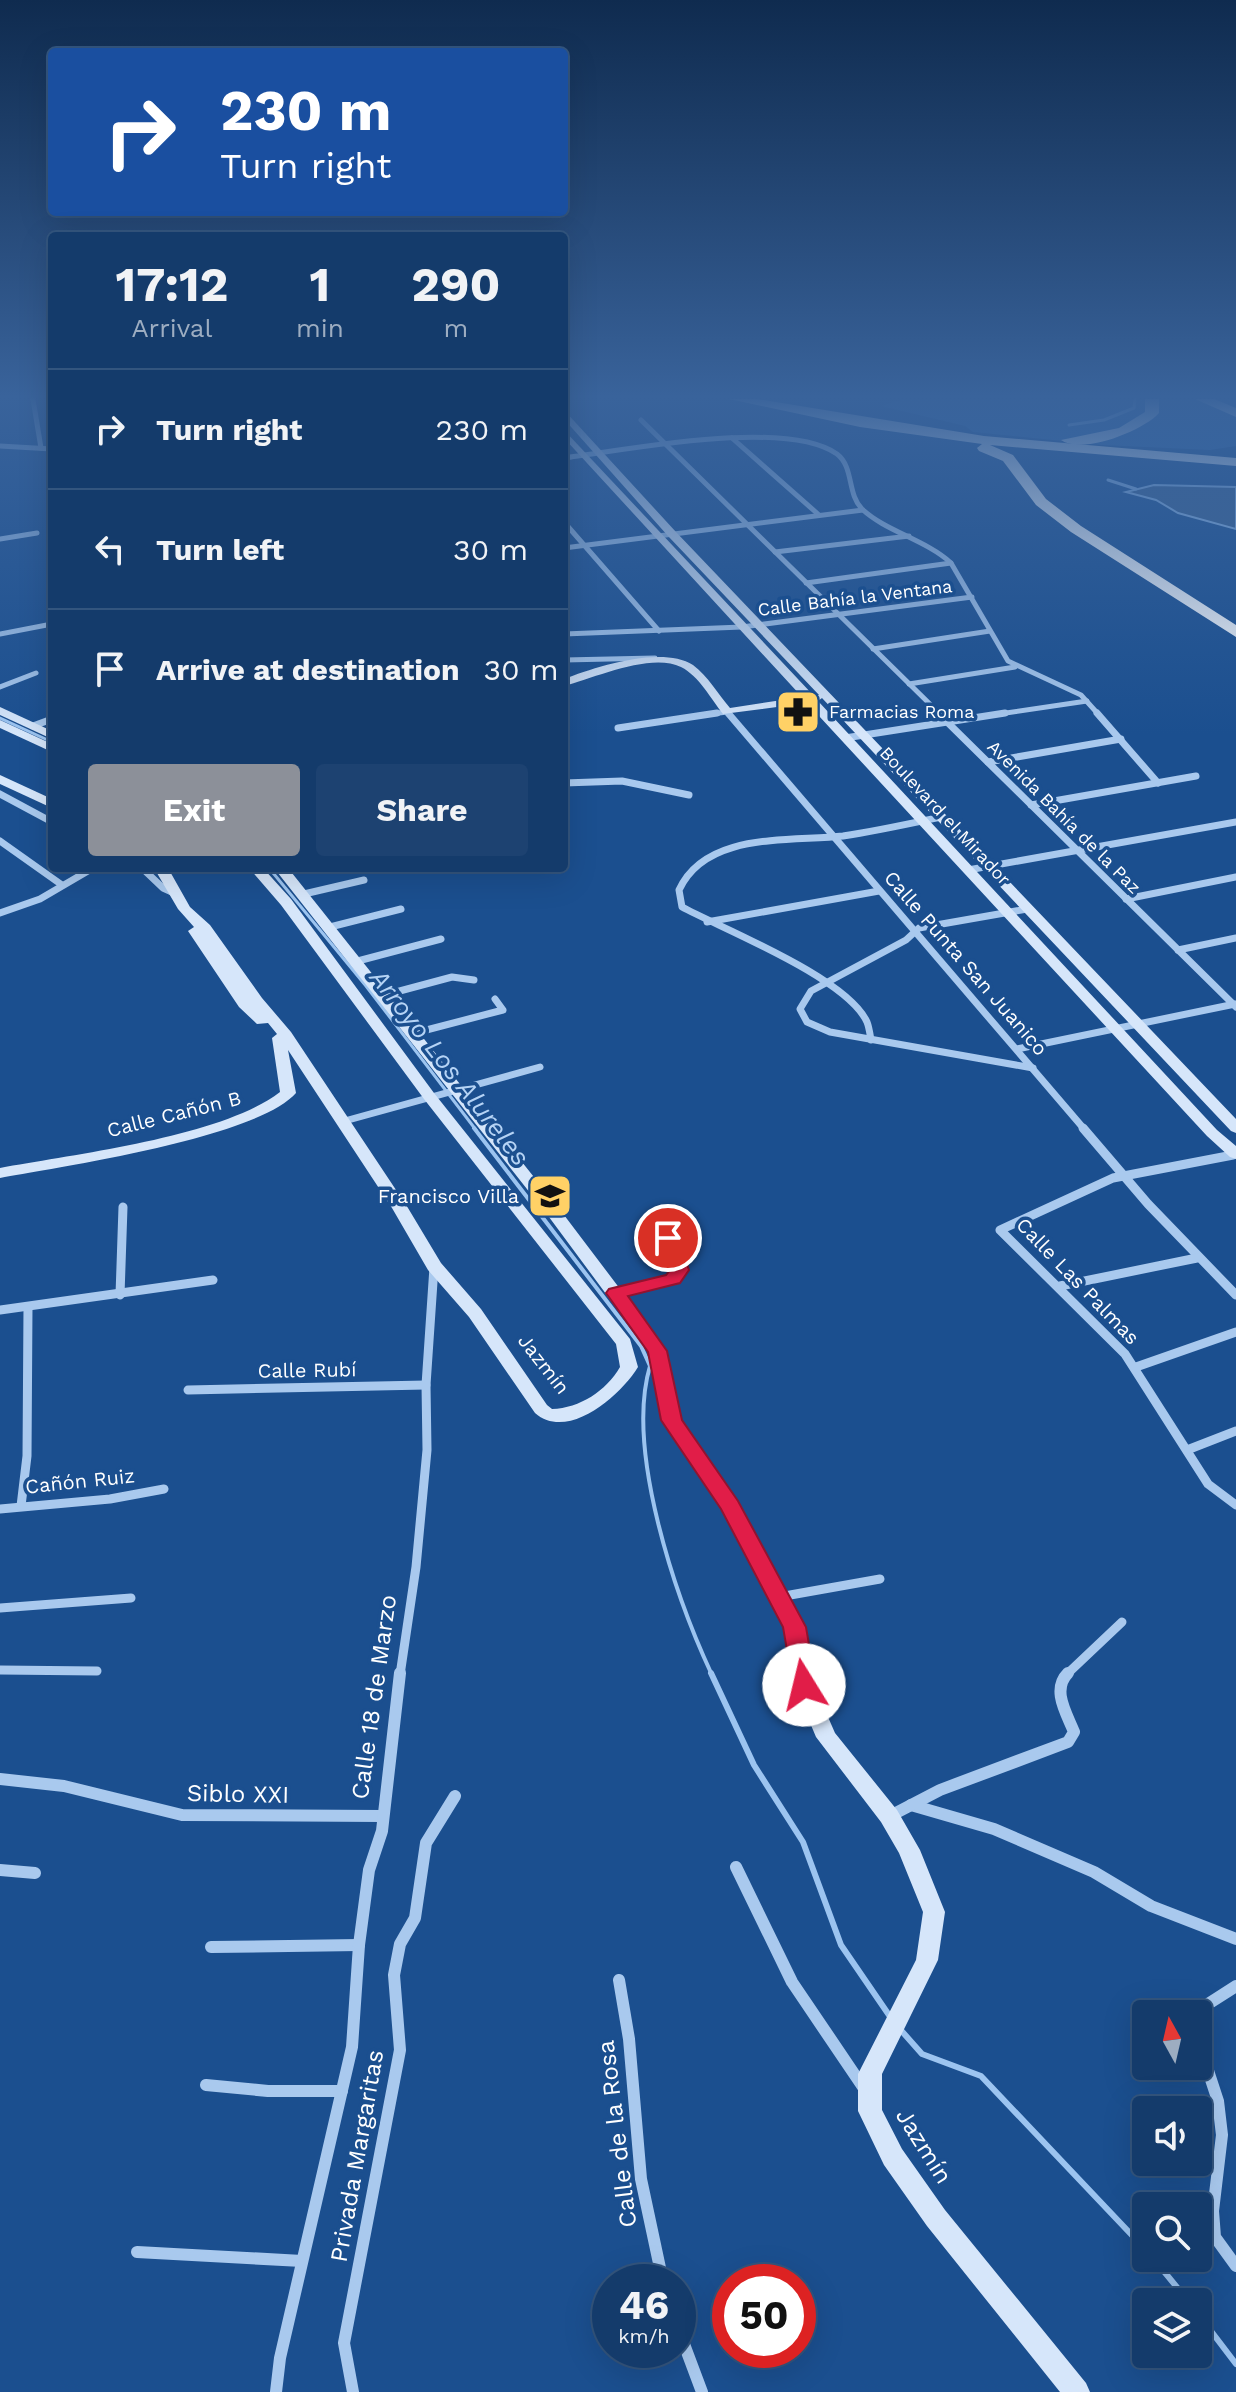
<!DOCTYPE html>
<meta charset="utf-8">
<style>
:root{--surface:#143b6b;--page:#1d4271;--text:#f1f3f6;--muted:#9dadc1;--line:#33557e;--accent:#8c9099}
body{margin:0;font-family:"Work Sans",sans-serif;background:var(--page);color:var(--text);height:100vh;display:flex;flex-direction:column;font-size:30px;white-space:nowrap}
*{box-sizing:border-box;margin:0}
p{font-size:26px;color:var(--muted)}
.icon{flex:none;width:44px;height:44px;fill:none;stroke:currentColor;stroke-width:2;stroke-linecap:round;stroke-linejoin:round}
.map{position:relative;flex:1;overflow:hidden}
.details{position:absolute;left:48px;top:232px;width:520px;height:640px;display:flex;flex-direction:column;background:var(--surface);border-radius:8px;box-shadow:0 8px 32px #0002,0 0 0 2px var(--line)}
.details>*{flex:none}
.banner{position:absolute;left:48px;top:48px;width:520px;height:168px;border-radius:8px;box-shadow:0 8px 32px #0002,0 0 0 2px var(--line);background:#1a4fa0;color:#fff;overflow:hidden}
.needle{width:52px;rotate:352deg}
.controls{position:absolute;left:1132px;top:2000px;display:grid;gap:16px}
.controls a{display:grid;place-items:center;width:80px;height:80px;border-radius:8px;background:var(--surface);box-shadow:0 8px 32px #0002,0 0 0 2px var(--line);font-size:40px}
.speed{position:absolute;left:592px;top:2264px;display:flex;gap:16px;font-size:40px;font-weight:700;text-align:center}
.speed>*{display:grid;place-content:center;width:104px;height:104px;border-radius:50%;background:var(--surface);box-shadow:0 8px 32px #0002,0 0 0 2px var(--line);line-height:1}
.speed small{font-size:20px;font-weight:400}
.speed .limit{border:12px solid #d22;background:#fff;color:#111}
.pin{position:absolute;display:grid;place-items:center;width:68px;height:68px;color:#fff;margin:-34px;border:4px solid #fff;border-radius:50%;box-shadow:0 2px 8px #0007}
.me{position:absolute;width:88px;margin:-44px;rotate:351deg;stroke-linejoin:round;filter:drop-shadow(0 0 6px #0008)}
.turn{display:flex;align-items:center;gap:28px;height:168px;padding:0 40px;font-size:36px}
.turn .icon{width:104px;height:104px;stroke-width:2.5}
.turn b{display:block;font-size:56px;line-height:68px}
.eta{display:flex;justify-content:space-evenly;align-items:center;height:136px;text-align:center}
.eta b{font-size:48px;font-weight:700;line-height:56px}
.cta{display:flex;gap:16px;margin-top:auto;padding:16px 40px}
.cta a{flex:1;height:92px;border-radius:8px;background:var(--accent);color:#fff;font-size:32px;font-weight:700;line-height:92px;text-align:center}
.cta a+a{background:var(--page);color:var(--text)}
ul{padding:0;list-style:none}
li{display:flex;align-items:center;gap:24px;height:120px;padding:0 40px;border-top:2px solid var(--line)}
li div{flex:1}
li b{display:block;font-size:30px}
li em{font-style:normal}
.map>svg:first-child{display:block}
.green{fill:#2e69ad}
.water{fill:#3c6290;stroke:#9cc4f0;stroke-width:2}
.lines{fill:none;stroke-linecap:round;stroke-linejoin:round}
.stream-far2{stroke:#9cc4f0;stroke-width:3}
.stream-far1{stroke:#9cc4f0;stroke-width:4}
.stream{stroke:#9cc4f0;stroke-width:6}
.street-far3{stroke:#a9c9ee;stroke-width:5}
.street-far2{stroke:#a9c9ee;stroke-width:7}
.street-far1{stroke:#a9c9ee;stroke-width:9}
.street{stroke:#a9c9ee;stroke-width:12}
.secondary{fill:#d6e6fa;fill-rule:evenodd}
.highway{fill:#fff;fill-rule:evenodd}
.route{fill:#e11d48;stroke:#92132f;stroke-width:2}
.labels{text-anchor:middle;stroke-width:7;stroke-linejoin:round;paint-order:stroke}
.far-street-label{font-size:18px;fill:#fff;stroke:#1b4f8f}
.far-poi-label{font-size:18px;fill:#fff;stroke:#1b4f8f;text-anchor:start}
.street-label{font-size:20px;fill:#fff;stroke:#1b4f8f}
.poi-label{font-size:20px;fill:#fff;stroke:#1b4f8f;text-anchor:end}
.near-street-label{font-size:24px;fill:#fff;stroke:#1b4f8f}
.near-water-label{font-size:26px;font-style:italic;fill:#b5d3f5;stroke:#1b4f8f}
</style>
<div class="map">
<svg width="1236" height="2392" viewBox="0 0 1236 2392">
<rect width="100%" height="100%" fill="#1b4f8f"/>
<path class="green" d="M904,399h332v47l-26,4 -108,-5 -129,-13 -8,-6 -84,-20z"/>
<path class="water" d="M1154,485l82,2v42l-58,-16 -22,-13 -30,-8z"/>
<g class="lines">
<g class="stream-far2">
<path d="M1069,425l35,-5 30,-12 1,-9"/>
<path d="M1108,480l28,9"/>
<path d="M0,718l52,24"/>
<path d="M269,868l97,118 110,144"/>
</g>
<path class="stream-far1" d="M474,1128l167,218 9,20c-25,84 26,232 62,309"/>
<g class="stream">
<path d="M711,1673l43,92 49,77 38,103 50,73"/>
<path d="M899,2028l23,26 59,22 165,174"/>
<path d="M1153,2258l36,44"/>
<path d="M1198,2314l38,50"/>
</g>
<g class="street-far3">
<path d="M33,399l8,49"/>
<path d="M641,420l300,295"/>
<path d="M732,438l87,77"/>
<path d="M0,446l52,3"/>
<path d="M564,458c63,-8 221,-40 273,-4 17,13 10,40 25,55 23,22 64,31 89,54l57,98 73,34 18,20"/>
<path d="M564,522l95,109"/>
<path d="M0,539l37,-6"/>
<path d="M564,548l299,-38"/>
<path d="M775,552l134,-16"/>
<path d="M806,583l145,-20"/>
<path d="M0,634l52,-10"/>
<path d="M564,634l178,-7 230,-30"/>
<path d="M873,649l117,-18"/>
<path d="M564,660l91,-2"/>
<path d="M909,684l106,-17"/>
<path d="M0,687l36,-14"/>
<path d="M703,715l24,-3 3,3"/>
<path d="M992,715l95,-14"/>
</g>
<g class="street-far2">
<path d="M728,713l357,417"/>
<path d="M938,713l298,294"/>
<path d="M1097,713l61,70"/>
<path d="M33,726l19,-7"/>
<path d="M618,728l99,-15"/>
<path d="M845,738l160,-25"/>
<path d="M988,762l133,-23"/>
<path d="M564,783l58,-2 67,14"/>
<path d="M0,794l52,28"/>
<path d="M1031,805l165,-29"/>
<path d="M0,841l62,44"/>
<path d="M142,868l21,20 11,5"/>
<path d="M968,870l268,-48"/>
<path d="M304,894l60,-14"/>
<path d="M1126,899l110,-22"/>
<path d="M1027,909l-108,19 -13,12 -95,51 -11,18 7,13 23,10 203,36"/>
<path d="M0,913l40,-14 53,-31"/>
<path d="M707,922l172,-31"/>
<path d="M330,927l71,-18"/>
<path d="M1178,950l58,-12"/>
<path d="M354,962l87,-23"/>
<path d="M381,996l71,-19 22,3"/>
<path d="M411,1034l92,-24 -8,-11"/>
<path d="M871,1040c-1,-6 -2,-13 -4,-18 -20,-44 -142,-92 -185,-115l-3,-17c27,-59 112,-48 164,-54 33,-5 65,-12 98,-19"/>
<path d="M1017,1049l218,-45"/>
<path d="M341,1122l199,-55"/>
</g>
<g class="street-far1">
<path d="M1083,1128l65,76 88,91"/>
<path d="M1233,1155l-120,23 -113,52 125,124 83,130 28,21"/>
<path d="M1060,1286l137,-28"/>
<path d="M616,1293l57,-14 6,-9 -18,-53"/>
<path d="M120,1295l3,-88"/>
<path d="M0,1310l213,-30"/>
<path d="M1136,1367l100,-35"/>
<path d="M188,1390l238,-5"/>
<path d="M1187,1450l49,-19"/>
<path d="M21,1506l6,-50 1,-149"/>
<path d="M0,1509l110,-10 54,-10"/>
<path d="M779,1597l101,-18"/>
<path d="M0,1608l131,-10"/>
<path d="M0,1670l97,1"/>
<path d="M400,1675l16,-108 11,-117 -1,-65 8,-118"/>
<path d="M1066,1675l56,-53"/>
</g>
<g class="street">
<path d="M0,1779l64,7 118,29 200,1"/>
<path d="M911,1805l83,24 100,43 57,34 85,33"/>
<path d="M890,1816l50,-26 128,-48 6,-10c-7,-18 -23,-42 -6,-59"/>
<path d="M736,1867l56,115 71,105"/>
<path d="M0,1870l35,3"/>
<path d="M211,1947l148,-2"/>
<path d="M619,1980l10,59 12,140 22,103"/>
<path d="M1198,2021l10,-17 28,-18"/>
<path d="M1198,2040l20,61 4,34 -9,76 2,26 21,29"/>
<path d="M206,2085l62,6h74"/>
<path d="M137,2252l165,9"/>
<path d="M678,2328l24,64"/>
<path d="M276,2392l4,-34 72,-311 7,-102 10,-75 13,-39 18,-158"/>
<path d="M353,2392l-9,-49 56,-293 -6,-75 6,-31 15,-26 11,-75 29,-47"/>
</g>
<g class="secondary">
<path d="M564,410l112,122 560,587v14l-5,-2 -409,-433 -4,3 399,429 19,16v13l-6,-2 -23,-21 -400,-433 -84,11c-12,-15 -24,-38 -42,-47 -30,-15 -87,11 -117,19v-7c31,-12 98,-34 129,-14 15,11 25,29 37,43l72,-11 -238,-259v-8l249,265h6l-151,-159 -104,-117z"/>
<path d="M0,707l52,24v8l-52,-24z"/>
<path d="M0,720l52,24v8l-52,-24z"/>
<path d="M0,775l52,24v9l-52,-24z"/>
<path d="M154,868h14l22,39 20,18 52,73 29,34 117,176 33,55 40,46 66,96 5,4c28,-1 54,-18 68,-42l-4,-23 -192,-245 -143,-194 -32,-37h14l28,31 143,194 196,246 8,28c-17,28 -70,75 -103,46l-66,-96 -41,-47 -36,-62 -104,-158 8,43c-40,45 -232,73 -296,85v-10c75,-14 222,-31 280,-76l-8,-54 5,-4 -9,-11 -11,1 -18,-17 -51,-76 6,-4 -16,-18z"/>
<path d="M274,868h14l273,343 106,140 14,68 56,82 67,126 10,58 21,48 62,77 23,40 25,62 -7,48 -56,114v36l20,39 43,61 141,173 4,9h-30l-133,-166 -43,-61 -26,-54v-37l58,-114 7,-48 -24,-59 -18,-31 -65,-85 -22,-52 -10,-58 -62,-118 -59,-89 -14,-68 -100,-135z"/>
</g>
<g class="highway">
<path d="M729,399h28l227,37 252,22v8l-246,-21 23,10 33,44 35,27 155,99v12l-165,-105 -35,-27 -33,-44 -24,-10 -2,-3 5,-4 -122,-17z"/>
<path d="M1145,399h14v14c-16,18 -77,42 -98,27l58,-12 26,-16z"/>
<path d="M1195,399h19l22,9v9z"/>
</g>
</g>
<linearGradient id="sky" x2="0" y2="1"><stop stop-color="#0f2b4f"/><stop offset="0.54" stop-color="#39639b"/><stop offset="1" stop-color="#39639b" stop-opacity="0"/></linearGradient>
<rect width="1236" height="734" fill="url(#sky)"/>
<path class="route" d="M668,1232l10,6 11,32 -9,13 -52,13 39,55 15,69 56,81 68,126 10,58 -3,6h-17l-3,-6 -10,-58 -62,-118 -60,-89 -13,-68 -42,-59 3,-4 57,-14 4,-5 -11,-32z"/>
<defs>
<g id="pharmacy-square" transform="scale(2.3)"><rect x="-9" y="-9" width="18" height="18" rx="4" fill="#ffd166" stroke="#1b4f8f"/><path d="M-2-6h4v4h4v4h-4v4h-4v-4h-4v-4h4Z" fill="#111"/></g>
<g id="school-square" transform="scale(2.3)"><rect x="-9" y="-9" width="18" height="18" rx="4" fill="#ffd166" stroke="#1b4f8f"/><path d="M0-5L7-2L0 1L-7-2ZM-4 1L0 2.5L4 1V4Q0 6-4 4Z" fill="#111"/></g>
</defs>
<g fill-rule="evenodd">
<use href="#pharmacy-square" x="798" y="712"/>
<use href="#school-square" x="550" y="1196"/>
</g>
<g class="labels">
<g class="far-street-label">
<text transform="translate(855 598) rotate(-7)" y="6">Calle Bahía la Ventana</text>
<text transform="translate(945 816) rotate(47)" y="6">Boulevard el Mirador</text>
<text transform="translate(1064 817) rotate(45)" y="6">Avenida Bahía de la Paz</text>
</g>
<g class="far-poi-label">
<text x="829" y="718">Farmacias Roma</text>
</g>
<g class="street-label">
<text transform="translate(966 963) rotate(49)" y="7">Calle Punta San Juanico</text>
<text transform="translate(174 1114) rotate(-14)" y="7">Calle Cañón B</text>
<text transform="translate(1078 1281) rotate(46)" y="7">Calle Las Palmas</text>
<text transform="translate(544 1364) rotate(52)" y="7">Jazmín</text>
<text transform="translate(307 1370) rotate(-1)" y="7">Calle Rubí</text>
<text transform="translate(80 1481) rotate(-6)" y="7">Cañón Ruiz</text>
</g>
<g class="poi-label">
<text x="519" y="1203">Francisco Villa</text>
</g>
<g class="near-street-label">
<text transform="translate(374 1697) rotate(-82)" y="8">Calle 18 de Marzo</text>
<text transform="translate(238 1794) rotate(1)" y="8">Siblo XXI</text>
<text transform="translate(617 2134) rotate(-97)" y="8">Calle de la Rosa</text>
<text transform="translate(924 2146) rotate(58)" y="8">Jazmín</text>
<text transform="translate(357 2156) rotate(-80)" y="8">Privada Margaritas</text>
</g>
<g class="near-water-label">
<text transform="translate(450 1067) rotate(52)" y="9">Arroyo Los Alureles</text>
</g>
</g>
</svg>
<div class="controls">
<a><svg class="needle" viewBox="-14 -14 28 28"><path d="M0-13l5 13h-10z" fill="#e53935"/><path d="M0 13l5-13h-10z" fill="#9dadc1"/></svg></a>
<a><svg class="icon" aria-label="sound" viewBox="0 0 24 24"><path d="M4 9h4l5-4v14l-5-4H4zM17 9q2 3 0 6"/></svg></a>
<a><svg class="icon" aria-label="search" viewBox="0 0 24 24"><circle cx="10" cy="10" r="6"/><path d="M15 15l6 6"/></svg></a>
<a><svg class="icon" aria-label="layers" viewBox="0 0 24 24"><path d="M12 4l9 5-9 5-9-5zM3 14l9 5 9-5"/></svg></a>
</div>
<div class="speed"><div>46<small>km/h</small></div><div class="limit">50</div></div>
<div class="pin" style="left:668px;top:1238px;background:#d93025"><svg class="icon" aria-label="arrive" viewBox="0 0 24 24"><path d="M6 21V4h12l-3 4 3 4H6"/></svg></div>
<svg class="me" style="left:804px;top:1685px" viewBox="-20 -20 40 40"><circle r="19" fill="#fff"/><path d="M0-13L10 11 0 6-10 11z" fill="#e11d48"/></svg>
<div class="banner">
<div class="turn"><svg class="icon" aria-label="right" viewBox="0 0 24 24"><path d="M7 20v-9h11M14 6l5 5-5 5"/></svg><div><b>230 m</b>Turn right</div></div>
</div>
<section class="details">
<div class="eta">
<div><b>17:12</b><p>Arrival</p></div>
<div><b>1</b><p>min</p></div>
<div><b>290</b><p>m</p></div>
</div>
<ul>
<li><svg class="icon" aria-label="right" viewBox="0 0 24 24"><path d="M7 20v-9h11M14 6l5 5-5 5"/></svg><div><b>Turn right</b></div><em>230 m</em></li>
<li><svg class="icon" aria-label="left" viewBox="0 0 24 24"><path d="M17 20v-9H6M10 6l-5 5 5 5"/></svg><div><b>Turn left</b></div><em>30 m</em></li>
<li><svg class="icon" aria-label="arrive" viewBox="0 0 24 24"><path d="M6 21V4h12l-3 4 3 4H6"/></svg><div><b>Arrive at destination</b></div><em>30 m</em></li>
</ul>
<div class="cta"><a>Exit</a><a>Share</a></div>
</section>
</div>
